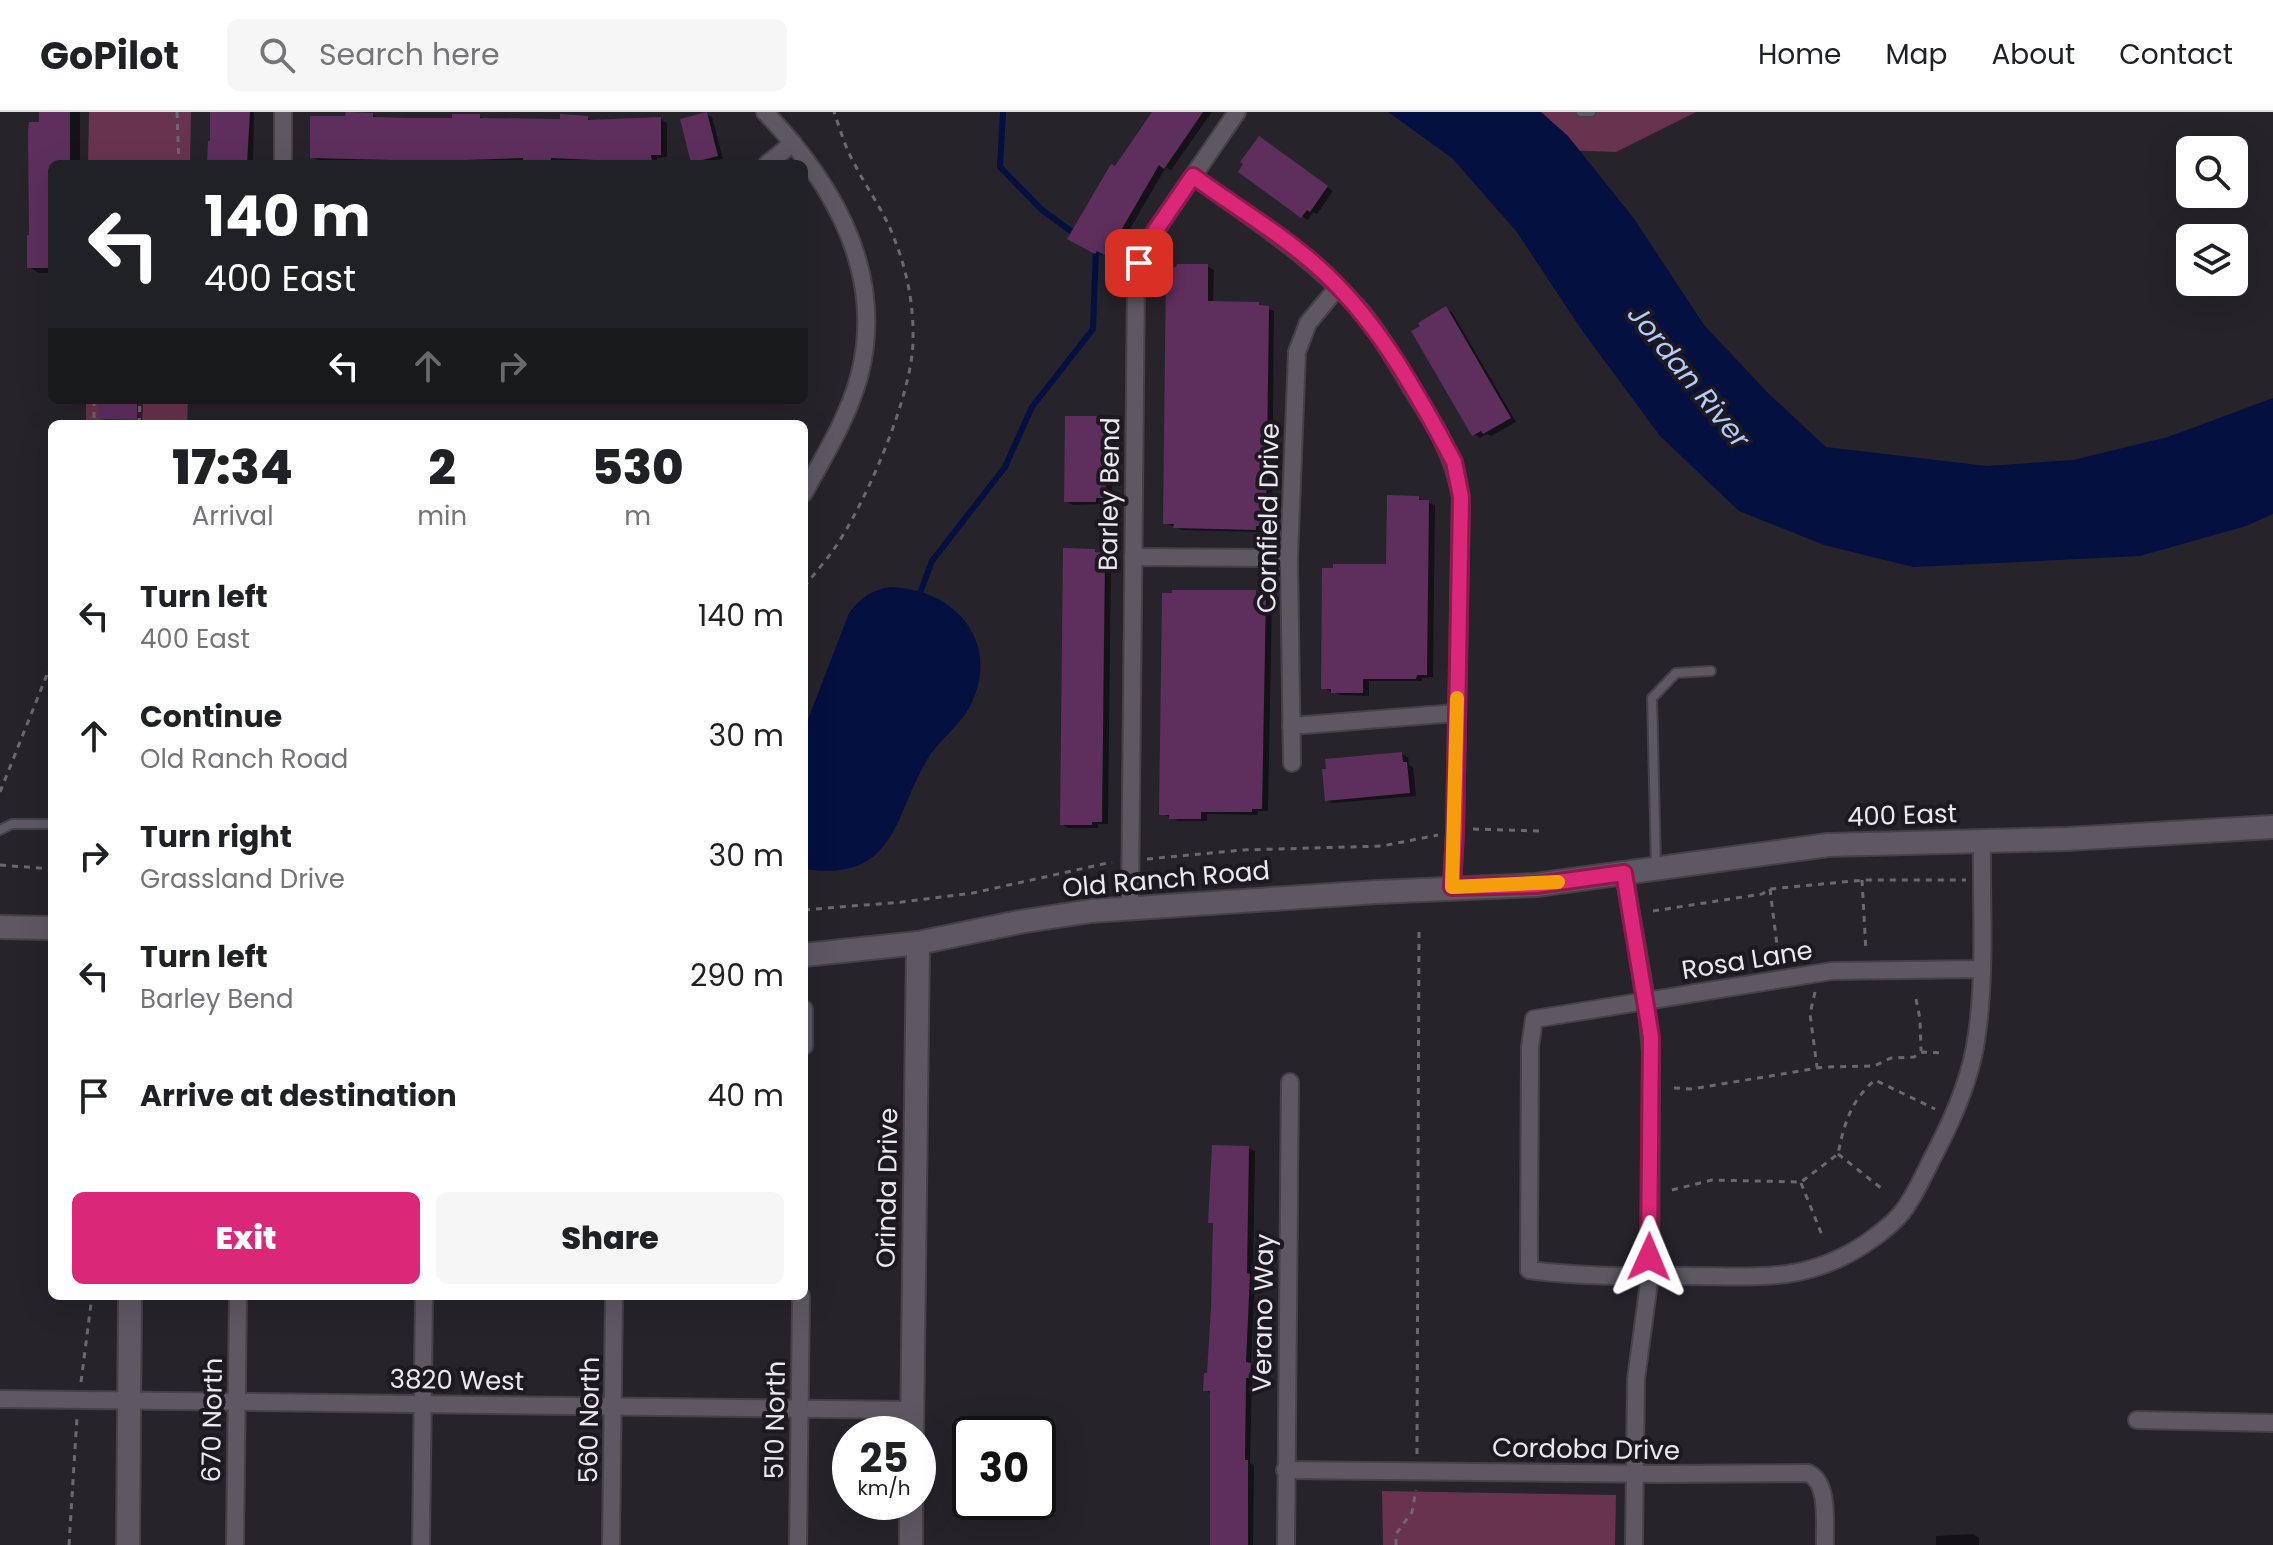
<!DOCTYPE html>
<style>
:root{--surface:#fff;--page:#f6f6f6;--text:#202124;--muted:#757577;--line:#e0e0e0;--accent:#db2777}
body{margin:0;font-family:Poppins,sans-serif;background:var(--page);color:var(--text);height:100vh;display:flex;flex-direction:column;font-size:30px;white-space:nowrap}
*{box-sizing:border-box;margin:0}
p{font-size:26px;color:var(--muted)}
.icon{flex:none;width:44px;height:44px;fill:none;stroke:currentColor;stroke-width:2;stroke-linecap:round;stroke-linejoin:round}
.map{position:relative;flex:1;overflow:hidden}
.details{position:absolute;left:48px;top:308px;width:760px;height:880px;display:flex;flex-direction:column;background:var(--surface);border-radius:12px;box-shadow:0 8px 32px #0002}
.details>*{flex:none}
.guide{position:absolute;left:48px;top:48px;width:760px;height:244px;border-radius:12px;box-shadow:0 8px 32px #0002;background:#202124;color:#fff;overflow:hidden}
.buttons{position:absolute;left:2176px;top:24px;display:grid;gap:16px}
.buttons a{display:grid;place-items:center;width:72px;height:72px;border-radius:12px;background:var(--surface);box-shadow:0 8px 32px #0002;font-size:40px}
.speed{position:absolute;left:832px;top:1304px;display:flex;gap:16px;font-size:40px;font-weight:700;text-align:center}
.speed>*{display:grid;place-content:center;width:104px;height:104px;border-radius:50%;background:var(--surface);box-shadow:0 8px 32px #0002;line-height:1}
.speed small{font-size:20px;font-weight:400}
.speed .limit{border:4px solid #111;border-radius:12px;background:#fff;color:#111}
.pin{position:absolute;display:grid;place-items:center;width:68px;height:68px;color:#fff;margin:-34px;border-radius:16px;box-shadow:0 4px 12px #0006}
.me{position:absolute;width:88px;margin:-44px;rotate:1deg;stroke-linejoin:round;filter:drop-shadow(0 0 6px #0008)}
.turn{display:flex;align-items:center;gap:28px;height:168px;padding:0 24px;font-size:36px}
.turn .icon{width:104px;height:104px;stroke-width:2.5}
.turn b{display:block;font-size:56px;line-height:68px}
.lanes{display:flex;align-items:center;height:76px;padding:0 24px;background:#0003;justify-content:center;gap:40px;direction:ltr}
.lanes .off{opacity:.35}
.eta{display:flex;justify-content:space-evenly;align-items:center;height:136px;text-align:center}
.eta b{font-size:48px;font-weight:800;line-height:56px}
.cta{display:flex;gap:16px;margin-top:auto;padding:16px 24px}
.cta a{flex:1;height:92px;border-radius:12px;background:var(--accent);color:#fff;font-size:32px;font-weight:800;line-height:92px;text-align:center}
.cta a+a{background:var(--page);color:var(--text)}
ul{padding:0;list-style:none}
li{display:flex;align-items:center;gap:24px;height:120px;padding:0 24px}
li div{flex:1}
li b{display:block;font-size:30px}
li em{font-style:normal}
header{display:flex;align-items:center;gap:48px;box-sizing:border-box;height:112px;padding:0 40px;background:var(--surface);border-bottom:2px solid var(--line)}
header strong{font-size:38px}
nav{display:flex;gap:44px;margin-inline-start:auto;font-size:28px}
.search{width:560px;height:72px;background:var(--page);display:flex;align-items:center;gap:20px;box-sizing:border-box;padding:0 28px;border-radius:12px;color:var(--muted);font-size:30px}
.map>svg:first-child{display:block}
.green{fill:#68334f}
.water{fill:#031040}
.shadow{fill:#0007}
.lines{fill:none;stroke-linecap:round;stroke-linejoin:round}
.stream{stroke:#031040;stroke-width:6}
.building{fill:#5e2f5d}
.lane-casing{stroke:#454148;stroke-width:12}
.street-casing{stroke:#454148;stroke-width:20}
.secondary-casing{stroke:#454148;stroke-width:26}
.path{stroke:#6c686f;stroke-width:3;stroke-dasharray:6 6;stroke-linecap:butt}
.lane{stroke:#5d5862;stroke-width:8}
.street{stroke:#5d5862;stroke-width:16}
.secondary{stroke:#5d5862;stroke-width:22}
.route-casing{stroke:#8e194d;stroke-width:20}
.route{stroke:#db2777;stroke-width:14}
.slow{stroke:#f59e0b;stroke-width:14}
.labels{text-anchor:middle;stroke-width:8;stroke-linejoin:round;paint-order:stroke}
.street-label{font-size:26px;fill:#ebe8ee;stroke:#1d1921}
.water-label{font-size:28px;font-style:italic;fill:#b3cbfd;stroke:#1d1921}
</style>
<header>
<strong>GoPilot</strong>
<div class="search"><svg class="icon" aria-label="search" viewBox="0 0 24 24"><circle cx="10" cy="10" r="6"/><path d="M15 15l6 6"/></svg>Search here</div>
<nav><a>Home</a><a>Map</a><a>About</a><a>Contact</a></nav>
</header>
<div class="map">
<svg width="2273" height="1433" viewBox="0 0 2273 1433">
<rect width="100%" height="100%" fill="#27232b"/>
<g class="green">
<path d="M89,0h102l-1,52h-102z"/>
<path d="M1520,0h176l-80,40 -53,-2z"/>
<path d="M86,288h102l-1,24h-101z"/>
<path d="M1382,1379l234,4 -1,50h-232z"/>
</g>
<g class="water">
<path d="M1388,0h153l27,24 67,84 69,105 64,68 58,54 161,19 86,-6 95,-23 105,-39v116l-27,12 -106,30 -227,11 -89,-22 -85,-34 -79,-75 -79,-107 -65,-98 -64,-73z"/>
<path d="M890,475c67,2 113,57 79,121 -10,18 -27,30 -39,47 -37,58 -31,128 -126,114v-139l45,-117c11,-15 23,-23 41,-26z"/>
</g>
<g class="shadow">
<path d="M41,0h39v52h-28v109h-13l-10,-6z"/>
<path d="M212,0h42l-1,52h-44l3,-21z"/>
<path d="M1155,0h57l-41,58 -5,-3 -53,91 -9,-5 -2,3 -32,-18z"/>
<path d="M706,2l6,3 11,42 -27,5 -3,-2z"/>
<path d="M373,3l7,4 74,1 25,-4 8,4 75,1 25,-3 8,4 66,-3 6,4v34l-10,1v5l-57,1 -43,-4 -1,4h-25l-5,-3 -208,-1 -6,-3z"/>
<path d="M1265,30l68,49 -16,23 -4,-2 -5,8 -6,-4z"/>
<path d="M1207,154l7,4 -1,33 45,1 16,7 -2,218 -11,-1v4l-79,-2 -17,-7z"/>
<path d="M1446,197l6,3 64,110 -25,14 -4,-2 -7,4 -6,-4z"/>
<path d="M136,289l7,4 -1,17h-35l-6,-4z"/>
<path d="M1096,306l17,8 -1,75h-10v3l-29,1 -7,-4z"/>
<path d="M1418,386l17,7 -2,172 -11,1v3h-53v15l-29,-1 -10,-4 -7,-3 65,-122z"/>
<path d="M1094,439l17,7 -3,266h-10v4h-30l-6,-4z"/>
<path d="M1255,480l17,8 -4,211h-10v4l-51,-1v7h-29l-17,-8z"/>
<path d="M1402,642l6,3 1,8 4,2 3,29 -83,7 -7,-3z"/>
<path d="M1249,1036l6,3 -2,126 2,2 -4,86 6,3 -1,12h-4l-2,83 4,2 -1,80h-41v-151l-7,-4 4,-15 6,-151 -5,-3z"/>
<path d="M1973,1422l6,4v7h-43v-9z"/>
</g>
<g class="lines">
<g class="stream">
<path d="M1003,0l-3,55 42,43 33,24"/>
<path d="M920,481l12,-32 73,-94 27,-60 61,-78 3,-80 -2,-1"/>
</g>
</g>
<g class="building">
<path d="M39,0h31v52h-18l-1,104h-24v-33h2l-1,-104 1,-9h10z"/>
<path d="M210,0h40l-3,52h-40l1,-23h2z"/>
<path d="M346,0l27,1v4l36,1h43v-4h28v4l80,1v-5l28,2v4l73,-3v38h-10l1,6 -57,3v-4l-44,-2v4l-28,-1v-3l-89,3 -124,-3v-42h35z"/>
<path d="M707,0l11,44 -27,7 -11,-44z"/>
<path d="M1152,0h51l-39,57 -5,-4 -53,91 -9,-5 -2,3 -28,-15 44,-75 4,2z"/>
<path d="M1259,24l69,50 -18,26 -3,-2 -6,8 -63,-46 5,-8 -3,-2z"/>
<path d="M1177,152h31v37l51,1v3l10,1 -3,220h-10v4l-83,-2 1,-4h-11l3,-256 10,-1z"/>
<path d="M1446,194l65,112 -28,16 -2,-3 -9,5 -61,-105 9,-5 -2,-3z"/>
<path d="M99,288h38v20l-38,-1z"/>
<path d="M1065,304h32v4h10l-1,78h-10v4h-32z"/>
<path d="M1387,383l32,1v4h10l-2,175h-10l-1,4h-53v14h-32v-4h-10l1,-121h11v-4h53z"/>
<path d="M1063,436l32,1v3h10l-3,270h-10v3h-32z"/>
<path d="M1172,478h84v4h10l-4,215h-10v3h-51v7h-32v-4h-10l3,-222h10z"/>
<path d="M1402,640l1,10h4l3,31 -85,8 -3,-32h4l-1,-10z"/>
<path d="M1212,1033l37,1 -2,127 3,1 -4,88 5,1 -1,15h-4l-1,82h3v85h-38v-154h-7l1,-18h3l4,-65 2,-85h-5z"/>
</g>
<g class="lines">
<g class="lane-casing">
<g id="lane">
<path d="M1581,0h10"/>
<path d="M0,718l12,-6h40"/>
<path d="M1656,755l-4,-169 24,-25 35,-2"/>
</g>
</g>
<g class="street-casing">
<g id="street">
<path d="M765,0c69,72 121,163 94,265 -11,41 -35,79 -55,116"/>
<path d="M283,52v-52"/>
<path d="M767,52l26,-21"/>
<path d="M1193,64c58,42 119,80 167,134 21,25 37,54 54,82 23,36 39,62 47,105l-6,335 -3,55"/>
<path d="M1133,445l156,1"/>
<path d="M1291,614l165,-13"/>
<path d="M1292,651l-3,-205 8,-206 11,-29 30,-36"/>
<path d="M1624,761l22,127 5,52 -1,223 -14,104 -2,166"/>
<path d="M1130,795l6,-625 9,-36 92,-134"/>
<path d="M1981,857l-149,2 -298,48 -4,28 -1,223c52,7 106,6 158,6 71,0 123,8 185,-37 11,-8 23,-17 31,-28 13,-17 22,-39 32,-58 19,-36 37,-78 42,-119 9,-64 4,-130 5,-194"/>
<path d="M804,934v-37"/>
<path d="M0,1287l912,11"/>
<path d="M2137,1308l136,3"/>
<path d="M1285,1358l373,4 150,-1c22,10 16,51 17,72"/>
<path d="M235,1433l3,-249"/>
<path d="M421,1433l3,-249"/>
<path d="M611,1433l3,-249"/>
<path d="M798,1433l3,-249"/>
<path d="M1286,1433l4,-463"/>
</g>
</g>
<g class="secondary-casing">
<g id="secondary">
<path d="M0,815l52,1"/>
<path d="M804,843l114,-12 101,-21 72,-11 286,-19 159,-7 292,-40 239,-6 206,-12"/>
<path d="M912,1322l6,-491"/>
<path d="M128,1433l2,-249"/>
<path d="M911,1433v-43"/>
</g>
</g>
<g class="path">
<path d="M177,0l2,52"/>
<path d="M94,288v24"/>
<path d="M139,312l1,-24"/>
<path d="M804,475c10,-13 21,-25 30,-38 32,-46 79,-155 79,-209 1,-34 -6,-70 -19,-102 -10,-27 -27,-49 -40,-75 -9,-16 -14,-34 -20,-51"/>
<path d="M0,680l52,-130"/>
<path d="M1473,717l66,2"/>
<path d="M1147,747l96,-9 139,-4 56,-11"/>
<path d="M0,753l52,4"/>
<path d="M1862,768l4,72"/>
<path d="M1770,777l9,72"/>
<path d="M804,798l98,-8 71,-9 139,-31"/>
<path d="M1653,799l109,-17 8,-5 94,-9h102"/>
<path d="M1815,880l-5,22 7,53"/>
<path d="M1916,887l4,20 1,32"/>
<path d="M1674,976l18,1 132,-22 50,-1 17,-8 23,-1 9,-5 20,1"/>
<path d="M1838,1042l43,34"/>
<path d="M1801,1071l21,52"/>
<path d="M1672,1078l40,-10 89,2 37,-28c6,-30 13,-54 37,-74l60,29"/>
<path d="M81,1270l11,-86"/>
<path d="M1417,1342l2,-525"/>
<path d="M69,1433l8,-128"/>
<path d="M1396,1433v-11l16,-22 4,-22"/>
</g>
<use href="#lane" class="lane"/>
<use href="#street" class="street"/>
<use href="#secondary" class="secondary"/>
</g>
<g class="lines">
<g class="route-casing">
<path id="route" d="M1139,151l6,-17 48,-70c41,30 87,57 125,91 55,49 93,115 128,180l8,15 7,35 -6,335 -3,55 84,-2 88,-12 27,164 -2,220"/>
</g>
<use href="#route" class="route"/>
<path class="slow" d="M1457,586l-5,189 106,-5"/>
</g>
<g class="labels">
<g class="street-label">
<text transform="translate(1109 382) rotate(-89)" y="9">Barley Bend</text>
<text transform="translate(1268 406) rotate(-89)" y="9">Cornfield Drive</text>
<text transform="translate(1902 703) rotate(-2)" y="9">400 East</text>
<text transform="translate(1166 767) rotate(-5)" y="9">Old Ranch Road</text>
<text transform="translate(1747 848) rotate(-9)" y="9">Rosa Lane</text>
<text transform="translate(887 1076) rotate(-89)" y="9">Orinda Drive</text>
<text transform="translate(1263 1201) rotate(-89)" y="9">Verano Way</text>
<text transform="translate(457 1268) rotate(1)" y="9">3820 West</text>
<text transform="translate(212 1308) rotate(-89)" y="9">670 North</text>
<text transform="translate(589 1308) rotate(-89)" y="9">560 North</text>
<text transform="translate(775 1308) rotate(-89)" y="9">510 North</text>
<text transform="translate(1586 1337) rotate(1)" y="9">Cordoba Drive</text>
</g>
<g class="water-label">
<text transform="translate(1689 264) rotate(51)" y="10">Jordan River</text>
</g>
</g>
</svg>
<div class="buttons">
<a><svg class="icon" aria-label="search" viewBox="0 0 24 24"><circle cx="10" cy="10" r="6"/><path d="M15 15l6 6"/></svg></a>
<a><svg class="icon" aria-label="layers" viewBox="0 0 24 24"><path d="M12 4l9 5-9 5-9-5zM3 14l9 5 9-5"/></svg></a>
</div>
<div class="speed"><div>25<small>km/h</small></div><div class="limit">30</div></div>
<div class="pin" style="left:1139px;top:151px;background:#d93025"><svg class="icon" aria-label="arrive" viewBox="0 0 24 24"><path d="M6 21V4h12l-3 4 3 4H6"/></svg></div>
<svg class="me" style="left:1649px;top:1145px" viewBox="-20 -20 40 40"><path d="M0-17L14 15 0 8-14 15z" fill="#db2777" stroke="#fff" stroke-width="4"/></svg>
<div class="guide">
<div class="turn"><svg class="icon" aria-label="left" viewBox="0 0 24 24"><path d="M17 20v-9H6M10 6l-5 5 5 5"/></svg><div><b>140 m</b>400 East</div></div>
<div class="lanes"><svg class="icon" aria-label="left" viewBox="0 0 24 24"><path d="M17 20v-9H6M10 6l-5 5 5 5"/></svg><svg class="icon off" aria-label="ahead" viewBox="0 0 24 24"><path d="M12 20V5M6 11l6-6 6 6"/></svg><svg class="icon off" aria-label="right" viewBox="0 0 24 24"><path d="M7 20v-9h11M14 6l5 5-5 5"/></svg></div>
</div>
<section class="details">
<div class="eta">
<div><b>17:34</b><p>Arrival</p></div>
<div><b>2</b><p>min</p></div>
<div><b>530</b><p>m</p></div>
</div>
<ul>
<li><svg class="icon" aria-label="left" viewBox="0 0 24 24"><path d="M17 20v-9H6M10 6l-5 5 5 5"/></svg><div><b>Turn left</b><p>400 East</p></div><em>140 m</em></li>
<li><svg class="icon" aria-label="ahead" viewBox="0 0 24 24"><path d="M12 20V5M6 11l6-6 6 6"/></svg><div><b>Continue</b><p>Old Ranch Road</p></div><em>30 m</em></li>
<li><svg class="icon" aria-label="right" viewBox="0 0 24 24"><path d="M7 20v-9h11M14 6l5 5-5 5"/></svg><div><b>Turn right</b><p>Grassland Drive</p></div><em>30 m</em></li>
<li><svg class="icon" aria-label="left" viewBox="0 0 24 24"><path d="M17 20v-9H6M10 6l-5 5 5 5"/></svg><div><b>Turn left</b><p>Barley Bend</p></div><em>290 m</em></li>
<li><svg class="icon" aria-label="arrive" viewBox="0 0 24 24"><path d="M6 21V4h12l-3 4 3 4H6"/></svg><div><b>Arrive at destination</b></div><em>40 m</em></li>
</ul>
<div class="cta"><a>Exit</a><a>Share</a></div>
</section>
</div>
